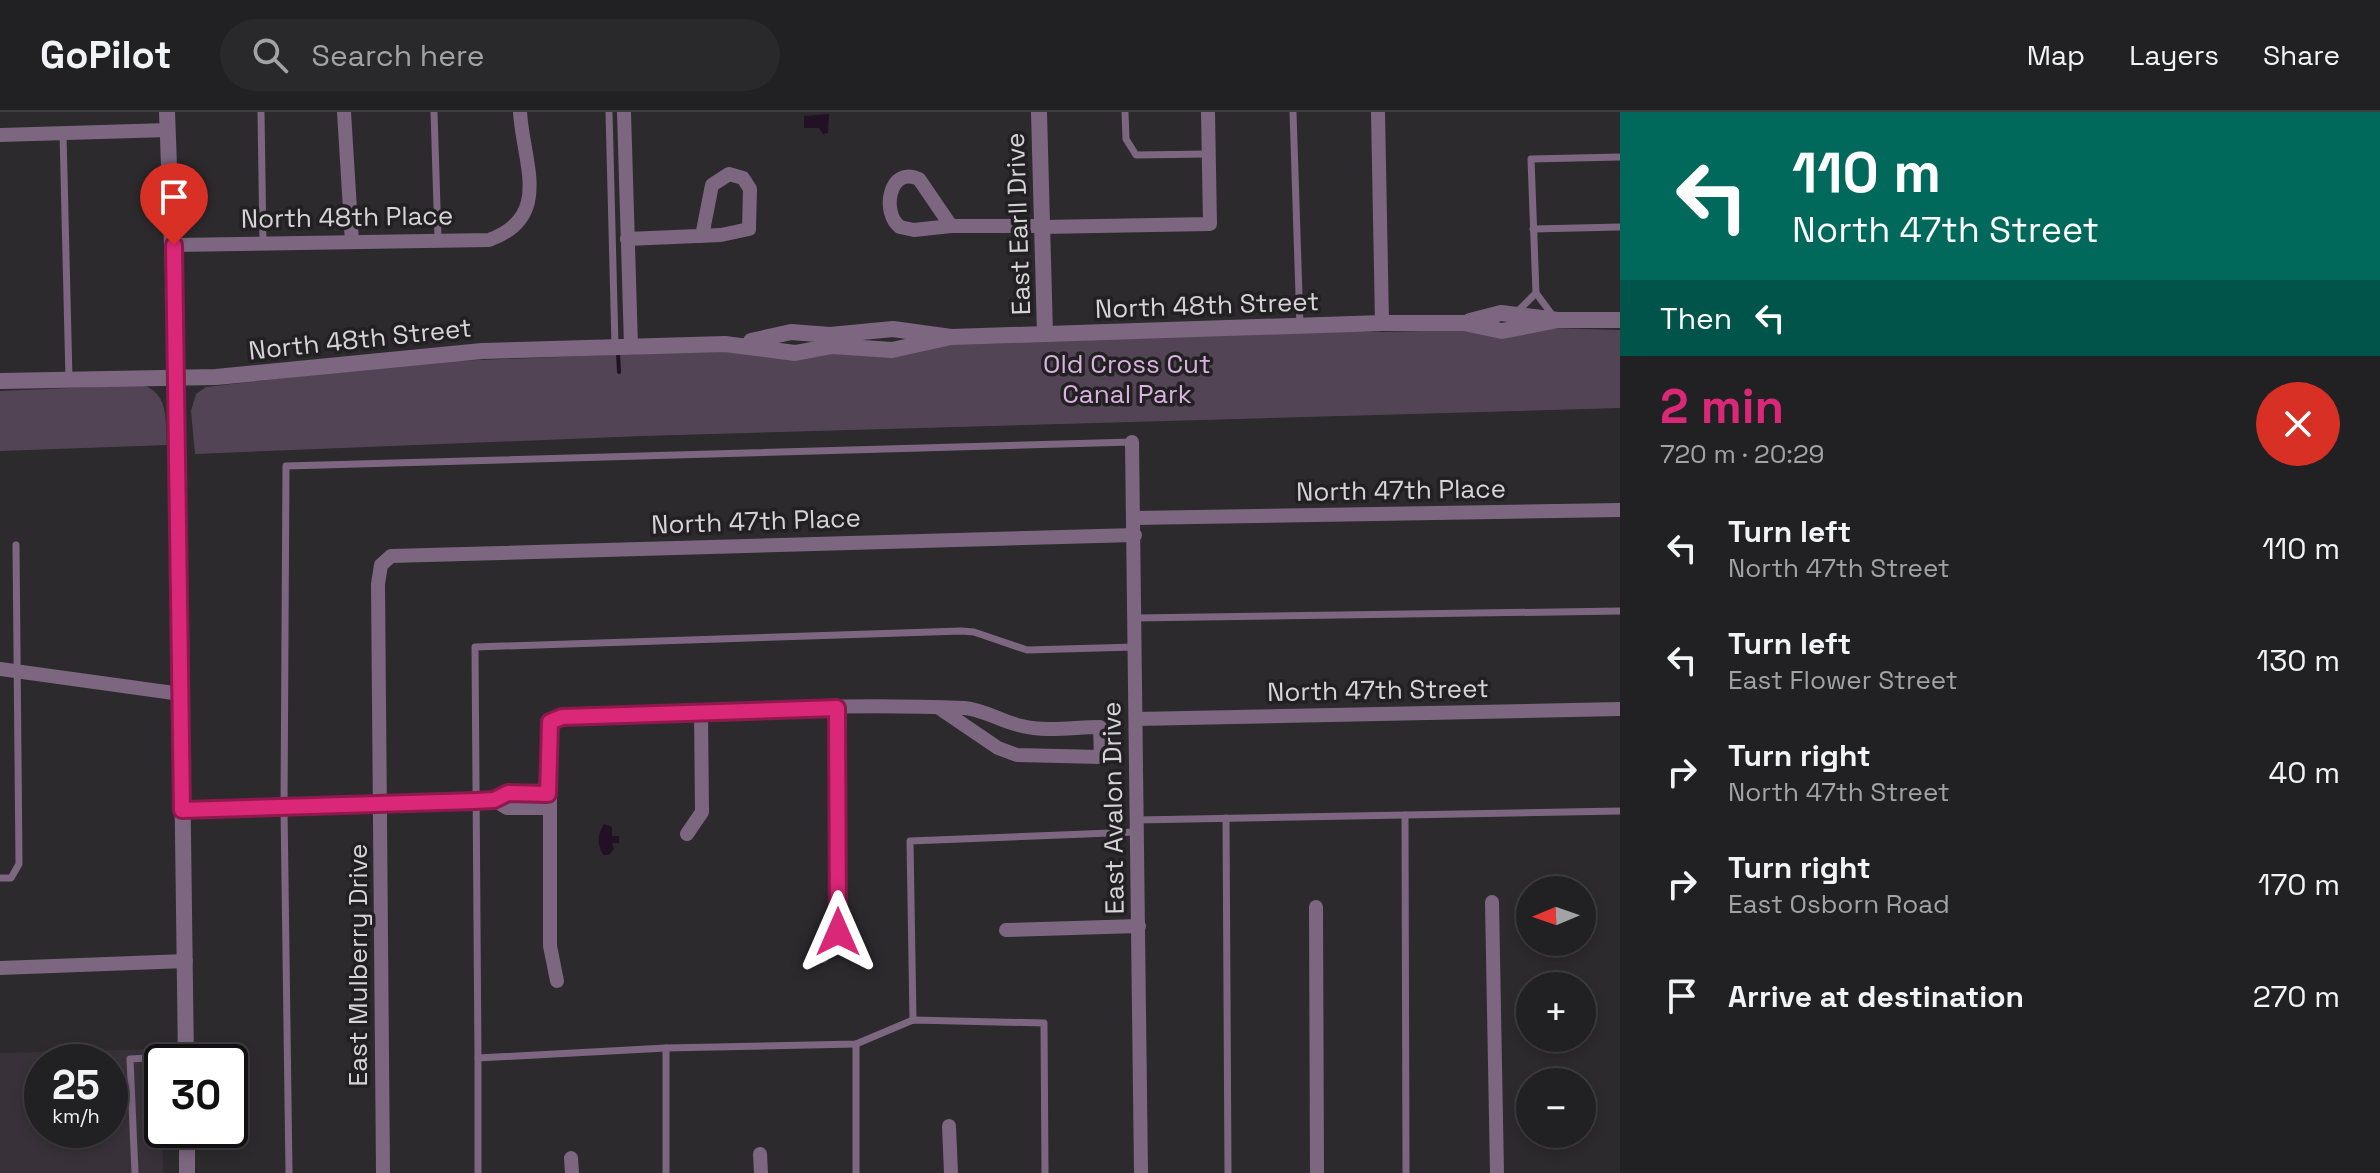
<!DOCTYPE html>
<meta charset="utf-8">
<style>
:root{--surface:#212022;--page:#29282a;--text:#f1f3f6;--muted:#a2a3a5;--line:#3e3e40;--accent:#db2777}
body{margin:0;font-family:"Space Grotesk",sans-serif;background:var(--page);color:var(--text);height:100vh;display:flex;flex-direction:column;font-size:30px;white-space:nowrap}
*{box-sizing:border-box;margin:0}
p{font-size:26px;color:var(--muted)}
.icon{flex:none;width:44px;height:44px;fill:none;stroke:currentColor;stroke-width:2;stroke-linecap:round;stroke-linejoin:round}
.map{position:relative;flex:1;overflow:hidden}
.details{display:flex;flex-direction:column;background:var(--surface);width:760px}
.details>*{flex:none}
.guide{background:#00695c;color:#fff;overflow:hidden}
.needle{width:52px;rotate:268deg}
.controls{position:absolute;left:1516px;top:764px;display:grid;gap:16px}
.controls a{display:grid;place-items:center;width:80px;height:80px;border-radius:50%;background:var(--surface);box-shadow:0 4px 12px #0003,0 0 0 2px var(--line);font-size:40px}
.speed{position:absolute;left:24px;top:932px;display:flex;gap:16px;font-size:40px;font-weight:700;text-align:center}
.speed>*{display:grid;place-content:center;width:104px;height:104px;border-radius:50%;background:var(--surface);box-shadow:0 4px 12px #0003,0 0 0 2px var(--line);line-height:1}
.speed small{font-size:20px;font-weight:400}
.speed .limit{border:4px solid #111;border-radius:12px;background:#fff;color:#111}
.pin{position:absolute;display:grid;place-items:center;width:68px;height:68px;color:#fff;margin:-82px -34px;border-radius:50% 50% 50% 0;rotate:-45deg;box-shadow:0 0 8px #0007}
.pin .icon{rotate:45deg}
.me{position:absolute;width:88px;margin:-44px;rotate:0deg;stroke-linejoin:round;filter:drop-shadow(0 0 6px #0008)}
.turn{display:flex;align-items:center;gap:28px;height:168px;padding:0 40px;font-size:36px}
.turn .icon{width:104px;height:104px;stroke-width:2.5}
.turn b{display:block;font-size:56px;line-height:68px}
.then{display:flex;align-items:center;height:76px;padding:0 40px;background:#0003;gap:16px;font-size:30px}
.round{display:grid;place-items:center;flex:none;width:84px;height:84px;border-radius:42px;background:var(--page)}
.headline{display:flex;align-items:center;justify-content:space-between;height:136px;padding:0 40px}
h1{font-size:48px;font-weight:700;line-height:60px;color:var(--accent)}
ul{padding:0;list-style:none}
li{display:flex;align-items:center;gap:24px;height:112px;padding:0 40px}
li div{flex:1}
li b{display:block;font-size:30px}
li em{font-style:normal}
header{display:flex;align-items:center;gap:48px;box-sizing:border-box;height:112px;padding:0 40px;background:var(--surface);border-bottom:2px solid var(--line)}
header strong{font-size:38px}
nav{display:flex;gap:44px;margin-inline-start:auto;font-size:28px}
.search{width:560px;height:72px;background:var(--page);display:flex;align-items:center;gap:20px;box-sizing:border-box;padding:0 28px;border-radius:44px;color:var(--muted);font-size:30px}
main{display:flex;flex:1;min-height:0}
.map>svg:first-child{display:block}
.built{fill:#383139;fill-rule:evenodd}
.green{fill:#534455}
.water{fill:#221025}
.lines{fill:none;stroke-linecap:round;stroke-linejoin:round}
.stream{stroke:#221025;stroke-width:4}
.service{stroke:#7c6680;stroke-width:7}
.minor{stroke:#7c6680;stroke-width:14}
.tertiary{stroke:#7c6680;stroke-width:16}
.route-casing{stroke:#8e194d;stroke-width:20}
.route{stroke:#db2777;stroke-width:14}
.labels{text-anchor:middle;stroke-width:7;stroke-linejoin:round;paint-order:stroke}
.street-label{font-size:26px;fill:#d6d4d6;stroke:#232023}
.park-label{font-size:26px;fill:#dab2e0;stroke:#232023}
</style>
<header>
<strong>GoPilot</strong>
<div class="search"><svg class="icon" aria-label="search" viewBox="0 0 24 24"><circle cx="10" cy="10" r="6"/><path d="M15 15l6 6"/></svg>Search here</div>
<nav><a>Map</a><a>Layers</a><a>Share</a></nav>
</header>
<main>
<div class="map">
<svg width="1620" height="1061" viewBox="0 0 1620 1061">
<rect width="100%" height="100%" fill="#2c2a2d"/>
<path class="built" d="M160,937l3,124h-163v-120zM42,950h68v68h-68z"/>
<g class="green">
<path d="M1550,216l70,2v78l-978,28 -447,18 -4,-43 5,-17 10,-7 220,-25 874,-33 82,3z"/>
<path d="M142,273c28,8 23,37 25,60l-167,6v-60z"/>
</g>
<g class="water">
<path d="M829,2l-1,19 -5,1 -4,-6h-15v-12z"/>
<path d="M604,712l8,3v9h7v7h-7l2,6 -5,6h-6c-6,-12 -6,-19 1,-31z"/>
</g>
<g class="lines">
<path class="stream" d="M618,241l1,19"/>
<g class="service">
<path d="M261,0l2,131"/>
<path d="M434,0l4,126"/>
<path d="M609,0l6,234"/>
<path d="M1125,0l1,27 10,16 72,-1"/>
<path d="M1293,0l7,214"/>
<path d="M63,21l6,246"/>
<path d="M1533,117l87,-2"/>
<path d="M1516,201l20,-20"/>
<path d="M1553,204l-17,-23 -5,-134 89,-2"/>
<path d="M1135,506l485,-7"/>
<path d="M1405,703l1,358"/>
<path d="M1226,706l2,355"/>
<path d="M1137,708l483,-9"/>
<path d="M0,766h11l8,-14 -3,-319"/>
<path d="M913,908l-3,-179 226,-9"/>
<path d="M856,932v129"/>
<path d="M666,936v125"/>
<path d="M478,946l-3,-411 486,-16 13,1 53,18 108,-3"/>
<path d="M135,1061l-5,-114 54,-3"/>
<path d="M289,1061l-5,-366 2,-341 846,-24"/>
<path d="M478,1061v-115l188,-10 190,-4 57,-24 131,3 1,150"/>
</g>
<g class="minor">
<path d="M344,0l8,130"/>
<path d="M624,0l7,234"/>
<path d="M1378,0l4,211"/>
<path d="M0,23l168,-5"/>
<path d="M951,114l-32,-47c-30,-14 -38,34 -19,48l14,3 37,-4h91"/>
<path d="M1042,115l168,-3 -2,-112"/>
<path d="M627,127l94,-4 28,-6 1,-40 -7,-11 -14,-4 -17,11 -10,51"/>
<path d="M174,133l315,-5c64,-23 34,-77 31,-128"/>
<path d="M1132,330l9,731"/>
<path d="M1134,406l486,-8"/>
<path d="M0,557l181,25"/>
<path d="M1136,607l484,-10"/>
<path d="M494,688l13,8h41"/>
<path d="M182,698l293,-9 19,-1 14,-7 40,1"/>
<path d="M687,722l15,-22 -1,-100"/>
<path d="M1492,790l5,271"/>
<path d="M1316,795l1,266"/>
<path d="M1006,818l133,-4"/>
<path d="M822,844l16,-24 -1,-224"/>
<path d="M0,856l186,-7"/>
<path d="M557,869l-7,-35v-224l12,-5c133,-5 268,-15 402,-9 19,1 38,14 58,18 24,6 53,1 78,1l1,30 -84,-2 -19,-7 -59,-40"/>
<path d="M949,1014l2,47"/>
<path d="M760,1042l1,19"/>
<path d="M571,1046l1,15"/>
<path d="M383,1061l-5,-589 3,-19 10,-9 744,-21"/>
</g>
<g class="tertiary">
<path d="M167,0l10,267 9,683"/>
<path d="M1039,0l6,222"/>
<path d="M1470,209l31,-8 57,7h62"/>
<path d="M751,229l40,-9 39,3 63,-6 58,8 431,-14h82l38,8 56,-11"/>
<path d="M0,269l216,-4 266,-26 243,-7 70,9 37,-7 60,4 59,-13"/>
<path d="M187,1018v43"/>
</g>
</g>
<g class="lines">
<g class="route-casing">
<path id="route" d="M174,133l8,565 293,-9 19,-1 14,-7 40,1 2,-72 12,-5 275,-9 1,224"/>
</g>
<use href="#route" class="route"/>
</g>
<g class="labels">
<g class="street-label">
<text transform="translate(347 105) rotate(-1)" y="9">North 48th Place</text>
<text transform="translate(1018 112) rotate(-92)" y="9">East Earll Drive</text>
<text transform="translate(1207 193) rotate(-2)" y="9">North 48th Street</text>
<text transform="translate(360 227) rotate(-6)" y="9">North 48th Street</text>
<text transform="translate(1401 378) rotate(-1)" y="9">North 47th Place</text>
<text transform="translate(756 409) rotate(-2)" y="9">North 47th Place</text>
<text transform="translate(1378 578) rotate(-1)" y="9">North 47th Street</text>
<text transform="translate(1113 696) rotate(-91)" y="9">East Avalon Drive</text>
<text transform="translate(358 853) rotate(-90)" y="9">East Mulberry Drive</text>
</g>
<g class="park-label">
<text x="1127" y="261">Old Cross Cut<tspan x="1127" dy="30">Canal Park</tspan></text>
</g>
</g>
</svg>
<div class="controls">
<a><svg class="needle" viewBox="-14 -14 28 28"><path d="M0-13l5 13h-10z" fill="#e53935"/><path d="M0 13l5-13h-10z" fill="#a2a3a5"/></svg></a>
<a>+</a>
<a>−</a>
</div>
<div class="speed"><div>25<small>km/h</small></div><div class="limit">30</div></div>
<div class="pin" style="left:174px;top:133px;background:#d93025"><svg class="icon" aria-label="arrive" viewBox="0 0 24 24"><path d="M6 21V4h12l-3 4 3 4H6"/></svg></div>
<svg class="me" style="left:838px;top:820px" viewBox="-20 -20 40 40"><path d="M0-17L14 15 0 8-14 15z" fill="#db2777" stroke="#fff" stroke-width="4"/></svg>
</div>
<section class="details">
<div class="guide">
<div class="turn"><svg class="icon" aria-label="left" viewBox="0 0 24 24"><path d="M17 20v-9H6M10 6l-5 5 5 5"/></svg><div><b>110 m</b>North 47th Street</div></div>
<div class="then">Then<svg class="icon" aria-label="left" viewBox="0 0 24 24"><path d="M17 20v-9H6M10 6l-5 5 5 5"/></svg></div>
</div>
<div class="headline"><div><h1>2 min</h1><p>720 m · 20:29</p></div><a class="round" style="background:#d93025;color:#fff"><svg class="icon" aria-label="close" viewBox="0 0 24 24"><path d="M6 6l12 12M18 6L6 18"/></svg></a></div>
<ul>
<li><svg class="icon" aria-label="left" viewBox="0 0 24 24"><path d="M17 20v-9H6M10 6l-5 5 5 5"/></svg><div><b>Turn left</b><p>North 47th Street</p></div><em>110 m</em></li>
<li><svg class="icon" aria-label="left" viewBox="0 0 24 24"><path d="M17 20v-9H6M10 6l-5 5 5 5"/></svg><div><b>Turn left</b><p>East Flower Street</p></div><em>130 m</em></li>
<li><svg class="icon" aria-label="right" viewBox="0 0 24 24"><path d="M7 20v-9h11M14 6l5 5-5 5"/></svg><div><b>Turn right</b><p>North 47th Street</p></div><em>40 m</em></li>
<li><svg class="icon" aria-label="right" viewBox="0 0 24 24"><path d="M7 20v-9h11M14 6l5 5-5 5"/></svg><div><b>Turn right</b><p>East Osborn Road</p></div><em>170 m</em></li>
<li><svg class="icon" aria-label="arrive" viewBox="0 0 24 24"><path d="M6 21V4h12l-3 4 3 4H6"/></svg><div><b>Arrive at destination</b></div><em>270 m</em></li>
</ul>
</section>
</main>
